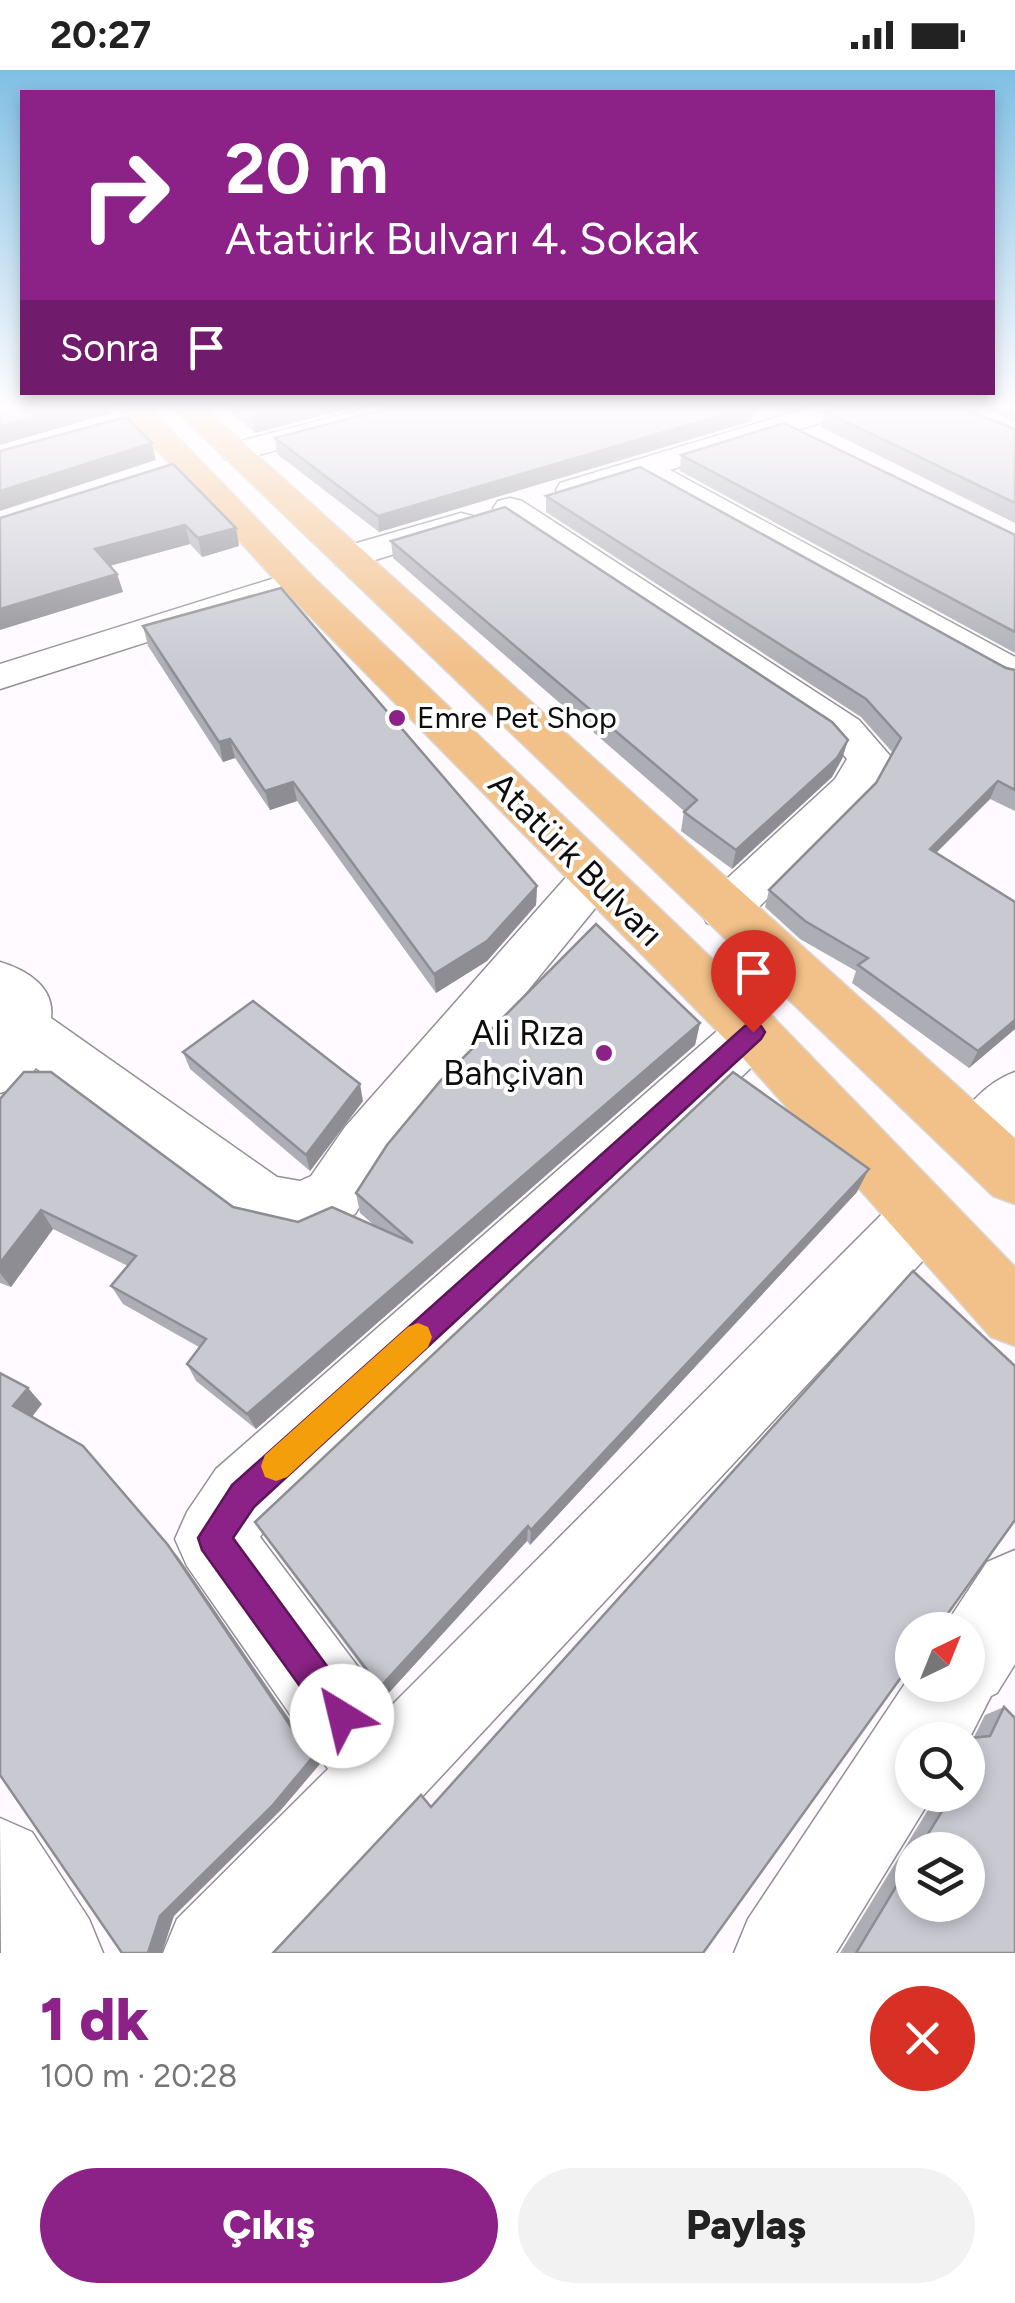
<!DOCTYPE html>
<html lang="tr">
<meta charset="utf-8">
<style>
:root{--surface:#fff;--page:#f2f2f2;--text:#222;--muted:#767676;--accent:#8c2287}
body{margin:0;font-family:Figtree,sans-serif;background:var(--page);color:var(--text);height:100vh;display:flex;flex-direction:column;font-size:38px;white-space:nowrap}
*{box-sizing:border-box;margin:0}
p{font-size:32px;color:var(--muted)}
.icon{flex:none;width:55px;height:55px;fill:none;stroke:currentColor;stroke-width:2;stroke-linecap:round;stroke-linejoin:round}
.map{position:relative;height:1883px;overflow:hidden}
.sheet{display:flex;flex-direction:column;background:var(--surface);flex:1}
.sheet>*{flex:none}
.banner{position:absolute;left:20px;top:20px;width:975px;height:305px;border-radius:0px;box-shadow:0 5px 15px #0003;background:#8c2287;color:#fff;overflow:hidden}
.needle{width:65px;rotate:43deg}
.buttons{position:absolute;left:895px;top:1542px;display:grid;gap:20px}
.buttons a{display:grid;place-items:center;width:90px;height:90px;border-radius:50%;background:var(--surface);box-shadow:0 5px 15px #0003;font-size:50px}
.pin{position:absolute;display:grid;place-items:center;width:85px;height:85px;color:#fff;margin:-102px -42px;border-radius:50% 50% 50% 0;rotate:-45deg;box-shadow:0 0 10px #0007}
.pin .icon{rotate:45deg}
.me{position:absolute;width:110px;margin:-55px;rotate:324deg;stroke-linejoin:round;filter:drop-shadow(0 0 8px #0008)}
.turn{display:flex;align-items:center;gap:35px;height:210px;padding:0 40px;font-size:45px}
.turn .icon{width:130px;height:130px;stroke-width:2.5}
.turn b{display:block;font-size:70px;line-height:85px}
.then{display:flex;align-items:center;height:95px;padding:0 40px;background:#0003;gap:20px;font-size:38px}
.round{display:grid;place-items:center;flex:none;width:105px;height:105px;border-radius:52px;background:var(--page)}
.overview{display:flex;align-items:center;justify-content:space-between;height:170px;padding:0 40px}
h1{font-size:60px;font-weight:800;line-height:75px;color:var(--accent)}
.button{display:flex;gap:20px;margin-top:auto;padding:20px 40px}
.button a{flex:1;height:115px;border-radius:60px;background:var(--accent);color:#fff;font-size:40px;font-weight:800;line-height:115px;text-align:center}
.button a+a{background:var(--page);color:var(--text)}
.status{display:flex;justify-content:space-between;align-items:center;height:70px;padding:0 50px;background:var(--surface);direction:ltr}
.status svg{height:28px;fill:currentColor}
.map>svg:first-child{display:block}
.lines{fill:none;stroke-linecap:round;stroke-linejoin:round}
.street-casing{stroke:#948e96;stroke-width:3}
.primary-casing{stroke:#d9d8d9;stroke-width:3}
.street{fill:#fff;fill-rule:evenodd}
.primary{fill:#f2c089;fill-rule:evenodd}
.wall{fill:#adadb5;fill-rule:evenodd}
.shaded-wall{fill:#8d8d93}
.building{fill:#c9c9d2;stroke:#8d8d93;stroke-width:2.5}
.route{fill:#8c2287;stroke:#5b1658;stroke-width:2.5}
.slow{fill:#f59e0b}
.poi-dot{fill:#8c2287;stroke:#fff;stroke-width:4}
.labels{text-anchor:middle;stroke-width:8;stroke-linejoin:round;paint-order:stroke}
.far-poi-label{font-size:30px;fill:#0f0d10;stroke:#fff;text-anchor:start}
.street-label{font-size:35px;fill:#0f0d10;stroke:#fff}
.poi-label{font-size:35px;fill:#0f0d10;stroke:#fff;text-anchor:end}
</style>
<div class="status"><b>20:27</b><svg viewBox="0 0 49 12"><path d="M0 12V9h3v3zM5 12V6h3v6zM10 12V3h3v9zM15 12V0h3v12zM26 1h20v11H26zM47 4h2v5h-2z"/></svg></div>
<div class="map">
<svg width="1015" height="1883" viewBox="0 0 1015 1883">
<rect width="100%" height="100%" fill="#fefaff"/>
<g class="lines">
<g class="street-casing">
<g id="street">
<path d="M371,337h49l-5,6 -179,48 -11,-2 -5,-7 5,-7z"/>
<path d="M811,337h46l-5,6 -182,57 345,187v28l-14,-3 -361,-203 -68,21 -12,-3 -4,-7 4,-7z"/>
<path d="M510,428l12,3 337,219 33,38 -24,40 -125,125 -18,5 -18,-5 -7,-13 7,-13 128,-118 12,-20 -18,-21 -331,-223 -5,-7 5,-7z"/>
<path d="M461,443l12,3 5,7 -5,7 -124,38 -13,-3 -5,-8 5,-8z"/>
<path d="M297,501l13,3 5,8 -5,8 -310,99v-25z"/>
<path d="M593,791l17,5 8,12 -8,12 -223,273 -32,51 -50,24 -64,-15 -205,-155 -16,18 -20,7v-131c27,8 55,25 51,56l226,159 23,4 11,-5 34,-49 231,-261z"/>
<path d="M753,940l20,7 8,15 -8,15 -503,476 -10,14 129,171 510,-511 23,-8 23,8 9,20 -9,20 -669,716h-113l14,-34 151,-150 -141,-203 -12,-27 12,-27 29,-43 517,-452z"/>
<path d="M1015,1002c0,18 0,48 0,65 -9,28 -38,30 -60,22l-9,-18c14,-29 38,-58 69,-69z"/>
<path d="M1015,1480v114l-18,29 -6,3 -23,45 -56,-1v55h21l-97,158h-102l14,-34 164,-246v12h56v-55h-26l45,-68z"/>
<path d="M0,1748l32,14 57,87 14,34h-102z"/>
</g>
</g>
<g class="primary-casing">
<g id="primary">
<path d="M118,337h31l161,167 463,443 242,250v79l-24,-9 -258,-290 -449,-457z"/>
<path d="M172,337h32l811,731v66l-22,-8z"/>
</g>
</g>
<use href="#street" class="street"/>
<use href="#primary" class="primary"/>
</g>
<g class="wall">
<path d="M226,337h130l-101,26z"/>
<path d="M983,337h32v15z"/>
<path d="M756,339l-3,3 -1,9 -373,111 -102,-78 -2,-16z"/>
<path d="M824,341l191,18v94l-194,-96z"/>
<path d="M681,385l334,80v118l-335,-182z"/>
<path d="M546,426l469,174v141l-25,-12 -54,54 79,176 -46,39 -117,-85 4,-12 -56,-32 -35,-32 4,-17 107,-107 17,-30 -32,-36 -315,-205z"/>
<path d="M0,448l236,10 3,18 -37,11 -12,-13 -80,22 7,8 6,18z"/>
<path d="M391,471l457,199 -6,19 -10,18 -100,92 -51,-38 3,-20 -291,-253z"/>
<path d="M143,556l394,260 -1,19 -49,56 -51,32 -139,-192 -27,9 -35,-52 -12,4 -75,-116z"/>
<path d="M700,953l-5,22 -439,384 -60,-48 -9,-17 12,-17 -76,-43 -12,-18 17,-20 -75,-37 -42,58 -11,-4v-184l233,108 65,15 77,4 -15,-13 -4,-20z"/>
<path d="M183,982l180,49 -53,70 -120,-102z"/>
<path d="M857,1122l-327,353 -3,-4 -142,156 -120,-160 -10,-15z"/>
<path d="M1004,1637l11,246h-175l96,-156v-2h32v-55h-3l9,-3 11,-22zM912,1780h56l-56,55z"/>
</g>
<g class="shaded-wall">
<path d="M69,337h41l2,6 -112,32v-19z"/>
<path d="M294,337h62l-101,26 -3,-15z"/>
<path d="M749,337h11l-4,2 -3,3 -1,9 -373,111 -1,-16z"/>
<path d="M152,373l4,17 -156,51v-20z"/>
<path d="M185,455l5,19 -89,24 -6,-19z"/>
<path d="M236,458l3,18 -37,11 -4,-19z"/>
<path d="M117,504l6,18 -123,38v-21z"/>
<path d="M230,669l5,19 -12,4 -4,-20z"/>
<path d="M848,670l-6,19 -10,18 -100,92 4,-19z"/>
<path d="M998,711l-8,18 -67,67 7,-17z"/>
<path d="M293,712l4,19 -27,9 -5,-19z"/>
<path d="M537,816l-1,19 -49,56 -51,32 -2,-19z"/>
<path d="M1015,950v9l-46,39 9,-17z"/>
<path d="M700,953l-5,22 -439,384 -9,-15z"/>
<path d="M360,1014l3,17 -53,70 -4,-16z"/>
<path d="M869,1099l-12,23 -327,353 1,-15z"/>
<path d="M41,1140l12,19 -42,58 -11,-14v-10z"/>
<path d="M28,1318l14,16 -14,18 -15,-16z"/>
<path d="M83,1376l96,112 141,206 -39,46 -107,106 -12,37h-14l12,-37z"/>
<path d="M528,1456l-1,15 -142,156 -5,-10z"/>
</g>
<g class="building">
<path d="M0,337h69l-69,19z"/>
<path d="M240,337h54l-42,11z"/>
<path d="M393,337h356l-371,109 -103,-78z"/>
<path d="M838,337h121l56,22v74l-191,-92z"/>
<path d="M126,347l26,26 -152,48v-40z"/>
<path d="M784,353l231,112v97l-334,-177z"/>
<path d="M173,394l63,64 -38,10 -13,-13 -90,24 22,25 -117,35v-91z"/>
<path d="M640,397l366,201 9,2v120l-17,-9 -68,68 85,53v118l-37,31 -120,-86 10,-7 -63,-37 -36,-31 107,-107 25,-45 -35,-39 -320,-203z"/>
<path d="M505,437l327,215 16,18 -11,18 -101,92 -52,-38 13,-12 -306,-259z"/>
<path d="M281,518l256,298 -50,55 -53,33 -141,-192 -28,9 -35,-52 -11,3 -76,-116z"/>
<path d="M596,854l104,99 -453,391 -60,-50 19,-25 -95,-53 25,-30 -95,-46 -41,53v-164l24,-27h27l182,135 65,15 34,-15 81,36 -57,-50 31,-48 54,-65z"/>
<path d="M253,931l107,83 -54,71 -123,-103z"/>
<path d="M733,1002l136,97 -338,361 -3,-4 -148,161 -125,-165z"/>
<path d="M913,1201l102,95v154l-79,110h-24v32l-209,291h-430l148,-158 10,12z"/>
<path d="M0,1303l28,15 -15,18 70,40 85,99 144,213 -40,48 -112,110 -12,37h-26l-122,-178z"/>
<path d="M1004,1637l11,11v235h-159l56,-93v45h56v-55h-50l34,-55h16v-52l3,-5 19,-2z"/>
</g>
<linearGradient id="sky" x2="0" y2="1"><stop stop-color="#80bfe4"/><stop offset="0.56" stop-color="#fffdff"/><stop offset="1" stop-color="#fffdff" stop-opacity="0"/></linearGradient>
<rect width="1015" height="601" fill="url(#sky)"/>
<path class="route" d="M753,954l8,2 4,6 -4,7 -507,468 -21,31 121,165 6,13 -6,12 -12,5 -12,-5 -128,-178 -4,-12 34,-53 513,-459z"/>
<path class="slow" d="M418,1253l10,4 4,10 -4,10 -141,130 -11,4 -11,-4 -4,-11 4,-11 143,-128z"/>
<g class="poi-dot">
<circle cx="397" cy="648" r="10"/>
<circle cx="604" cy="983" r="10"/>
</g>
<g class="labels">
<g class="far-poi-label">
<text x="417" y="658">Emre Pet Shop</text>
</g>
<g class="street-label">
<text transform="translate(576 789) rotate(45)" y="12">Atatürk Bulvarı</text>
</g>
<g class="poi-label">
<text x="584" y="975">Ali Rıza<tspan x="584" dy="40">Bahçivan</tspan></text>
</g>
</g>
</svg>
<div class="buttons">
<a><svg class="needle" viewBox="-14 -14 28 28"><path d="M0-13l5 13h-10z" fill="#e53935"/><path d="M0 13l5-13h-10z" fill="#767676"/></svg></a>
<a><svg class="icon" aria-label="search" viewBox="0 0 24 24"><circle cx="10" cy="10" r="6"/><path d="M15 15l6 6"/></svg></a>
<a><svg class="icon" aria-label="layers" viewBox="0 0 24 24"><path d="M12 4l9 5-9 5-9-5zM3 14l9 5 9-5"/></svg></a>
</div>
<div class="pin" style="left:753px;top:962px;background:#d93025"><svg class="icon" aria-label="arrive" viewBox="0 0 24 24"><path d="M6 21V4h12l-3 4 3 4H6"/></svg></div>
<svg class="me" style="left:342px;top:1646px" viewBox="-20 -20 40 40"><circle r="19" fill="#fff"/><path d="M0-13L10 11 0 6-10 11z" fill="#8c2287"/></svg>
<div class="banner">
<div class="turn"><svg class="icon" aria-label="right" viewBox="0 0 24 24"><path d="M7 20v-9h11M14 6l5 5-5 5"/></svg><div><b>20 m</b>Atatürk Bulvarı 4. Sokak</div></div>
<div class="then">Sonra<svg class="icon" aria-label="arrive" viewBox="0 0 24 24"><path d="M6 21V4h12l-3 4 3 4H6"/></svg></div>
</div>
</div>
<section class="sheet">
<div class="overview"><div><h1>1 dk</h1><p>100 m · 20:28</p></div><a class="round" style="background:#d93025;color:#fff"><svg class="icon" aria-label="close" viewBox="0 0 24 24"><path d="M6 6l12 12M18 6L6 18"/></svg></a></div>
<div class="button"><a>Çıkış</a><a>Paylaş</a></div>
</section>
